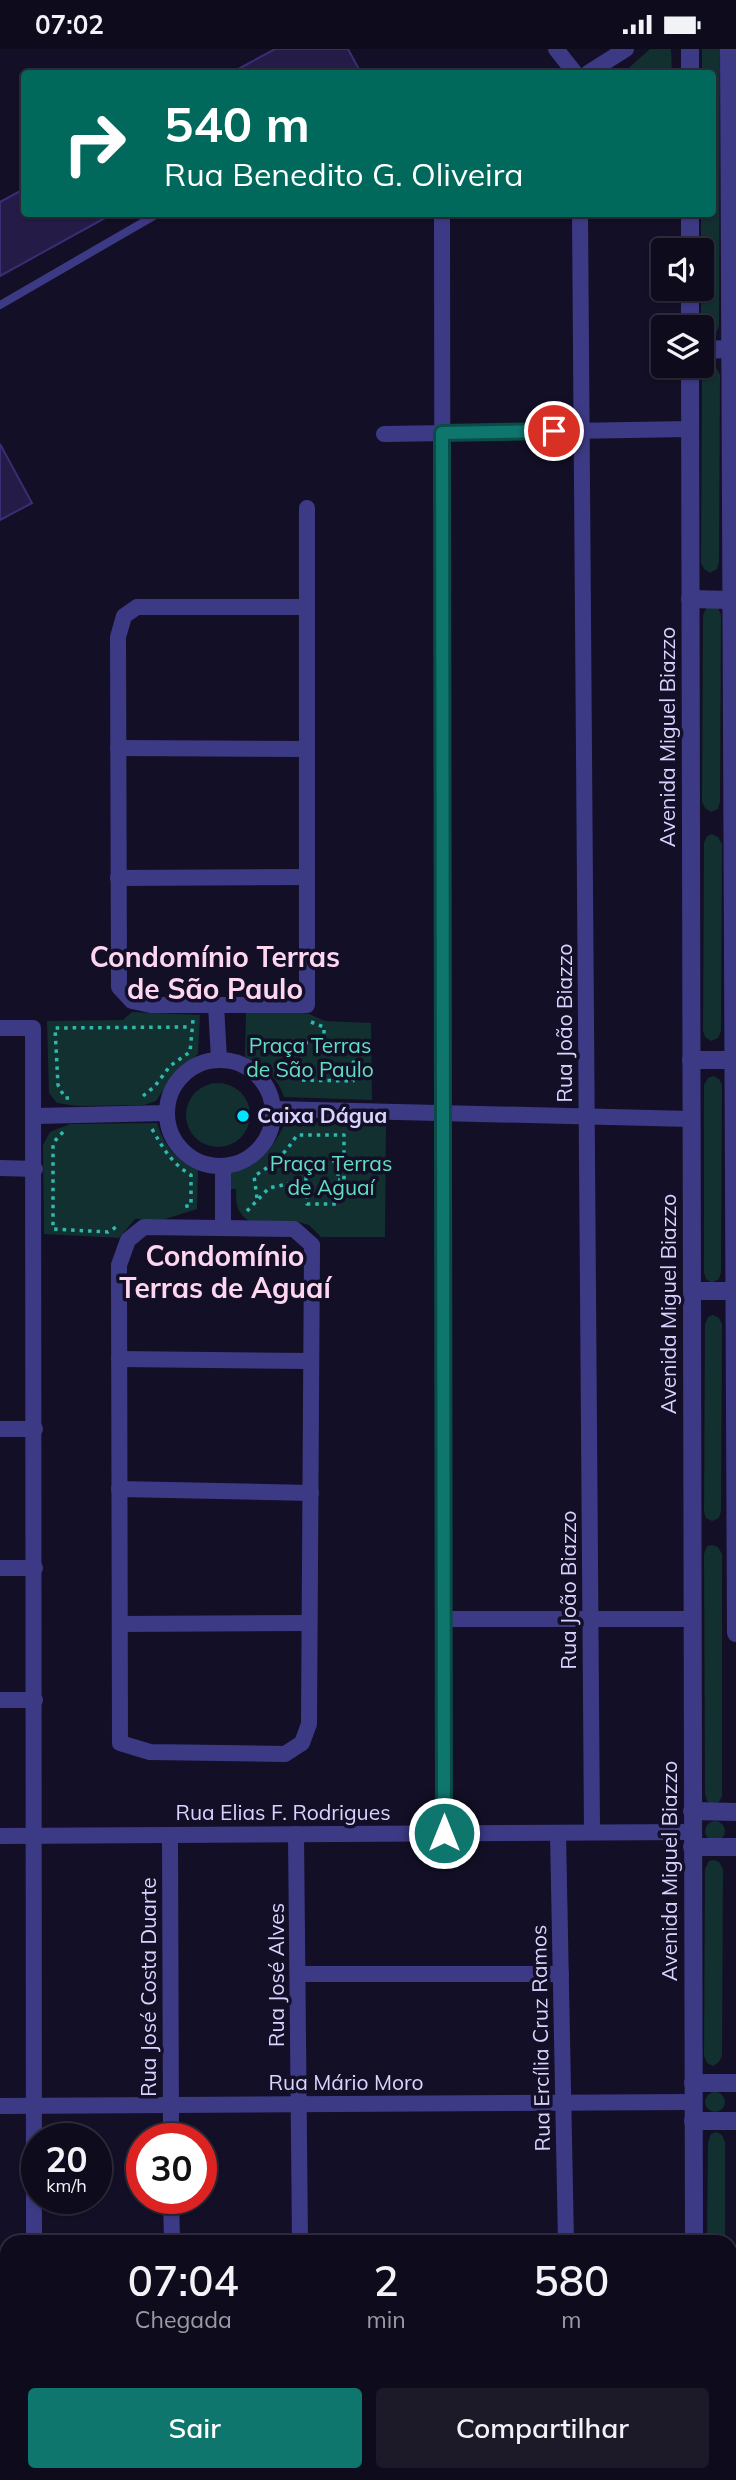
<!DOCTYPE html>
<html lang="pt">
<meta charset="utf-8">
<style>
:root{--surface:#0e0b1c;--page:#1c1929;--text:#f1f3f6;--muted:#9b9ba3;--line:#2e2b3b;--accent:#0f766e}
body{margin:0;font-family:Mulish,sans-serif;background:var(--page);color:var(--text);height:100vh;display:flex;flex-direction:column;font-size:26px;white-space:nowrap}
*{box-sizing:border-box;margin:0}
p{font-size:23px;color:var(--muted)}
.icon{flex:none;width:38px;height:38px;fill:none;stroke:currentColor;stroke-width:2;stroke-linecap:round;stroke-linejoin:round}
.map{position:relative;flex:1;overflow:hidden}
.details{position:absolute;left:0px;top:2186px;width:737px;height:247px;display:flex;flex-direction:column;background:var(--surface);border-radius:21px 21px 0 0;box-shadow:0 2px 5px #0004,0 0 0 2px var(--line)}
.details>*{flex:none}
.hud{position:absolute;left:21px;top:21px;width:695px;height:147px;border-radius:7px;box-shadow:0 2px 5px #0004,0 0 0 2px var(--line);background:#00695c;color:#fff;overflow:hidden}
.buttons{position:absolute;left:651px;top:189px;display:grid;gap:14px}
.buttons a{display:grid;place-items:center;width:63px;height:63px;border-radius:7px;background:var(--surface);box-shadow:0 2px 5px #0004,0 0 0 2px var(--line);font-size:35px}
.speed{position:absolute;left:21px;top:2074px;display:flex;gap:14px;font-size:35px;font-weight:700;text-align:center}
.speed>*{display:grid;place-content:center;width:91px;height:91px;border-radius:50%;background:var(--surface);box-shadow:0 2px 5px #0004,0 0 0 2px var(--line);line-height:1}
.speed small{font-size:18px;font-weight:400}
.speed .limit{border:10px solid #d22;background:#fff;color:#111}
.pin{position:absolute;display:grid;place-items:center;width:60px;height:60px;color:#fff;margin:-30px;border:4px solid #fff;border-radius:50%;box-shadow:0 2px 7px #0007}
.me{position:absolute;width:77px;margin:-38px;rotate:0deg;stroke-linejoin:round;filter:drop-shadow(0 0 5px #0008)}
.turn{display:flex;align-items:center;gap:24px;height:147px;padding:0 28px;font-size:32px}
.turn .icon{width:91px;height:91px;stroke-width:2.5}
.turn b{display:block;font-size:49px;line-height:60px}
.eta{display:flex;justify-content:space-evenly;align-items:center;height:119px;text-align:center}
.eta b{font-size:42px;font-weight:600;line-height:49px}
.primary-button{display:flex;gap:14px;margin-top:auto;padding:14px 28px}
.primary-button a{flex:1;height:80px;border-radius:7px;background:var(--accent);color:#fff;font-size:28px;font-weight:600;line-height:80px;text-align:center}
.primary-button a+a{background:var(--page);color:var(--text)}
.status{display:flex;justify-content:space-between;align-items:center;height:49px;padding:0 35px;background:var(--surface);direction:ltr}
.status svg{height:19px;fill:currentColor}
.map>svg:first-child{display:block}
.green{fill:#12302f}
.building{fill:#241b47;stroke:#3b2d73;stroke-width:2}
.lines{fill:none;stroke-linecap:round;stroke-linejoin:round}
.path{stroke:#2fb8b0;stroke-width:3.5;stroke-dasharray:3.5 5;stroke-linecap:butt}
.service{stroke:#3d3a85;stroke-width:8}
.minor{stroke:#3d3a85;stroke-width:16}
.tertiary{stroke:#3d3a85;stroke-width:18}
.route-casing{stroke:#0a4d48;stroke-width:18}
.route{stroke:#0f766e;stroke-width:12}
.poi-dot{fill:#00e5ff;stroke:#130f26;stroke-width:2.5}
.labels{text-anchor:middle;stroke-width:7;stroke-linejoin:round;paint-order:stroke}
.street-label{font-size:21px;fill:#d9d4ff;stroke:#130f26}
.park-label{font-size:21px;fill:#5fe0c0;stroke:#130f26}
.poi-label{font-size:21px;font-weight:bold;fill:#d9d4ff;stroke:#130f26;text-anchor:start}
.district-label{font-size:28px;font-weight:bold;fill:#ffd6f0;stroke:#130f26}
</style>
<div class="status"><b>07:02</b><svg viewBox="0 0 49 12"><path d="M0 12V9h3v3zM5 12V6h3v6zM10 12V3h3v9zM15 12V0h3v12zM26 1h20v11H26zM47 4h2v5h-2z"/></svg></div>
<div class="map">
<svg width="736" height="2431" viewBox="0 0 736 2431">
<rect width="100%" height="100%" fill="#130f26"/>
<g class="green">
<path d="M650,0h21l1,24h-49z"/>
<path d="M702,0h18l-1,277 -3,7 -7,4 -6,-4 -2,-6v-113l11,-1v-140h-10z"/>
<path d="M711,317l6,3 3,6 -1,187 -2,7 -7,4 -6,-4 -3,-6 1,-188 4,-7z"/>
<path d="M707,558l11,1 3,7 -1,187 -2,7 -7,3 -6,-4 -3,-6 1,-187z"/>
<path d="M712,785l6,3 4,7 -1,187 -3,7 -7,3 -6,-4 -2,-6 1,-188 3,-7z"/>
<path d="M132,963l68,3 -2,39 -31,30 -11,17 -12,4 -67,1 -20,-3 -8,-10 -2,-72 76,-1z"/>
<path d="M296,963l13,2 16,7 46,2 1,77 -88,-3c-7,-21 -20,-30 -39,-40l1,-44z"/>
<path d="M713,1027l6,3 3,6 -1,187 -2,7 -7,4 -6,-4 -2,-6v-188l4,-7z"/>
<circle cx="218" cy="1066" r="32"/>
<path d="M286,1073l100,1 -1,114h-64l-12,-12 -11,-3 -49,-1c-13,-9 -13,-17 -13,-32h-7l1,-18c30,-2 43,-24 56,-49z"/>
<path d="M157,1074c8,24 18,36 41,47l-1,39 -32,10h-30l-16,19 -75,-4 -1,-89 7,-13 20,-8z"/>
<path d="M713,1266l6,3 3,6 -1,187 -2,7 -7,3 -6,-3 -2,-6 1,-188 3,-7z"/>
<path d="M712,1496l6,2 4,7v242l-3,6 -6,3 -6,-4 -2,-7 -1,-240 3,-8z"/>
<circle cx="715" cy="1782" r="10"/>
<path d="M714,1811l5,2 4,7 -1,187 -3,6 -6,4 -6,-3 -3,-7 1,-187 4,-8z"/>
<circle cx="715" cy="2053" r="10"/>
<path d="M716,2083l6,3 3,7v100h-18l1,-100 3,-8z"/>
</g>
<g class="building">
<path d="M275,0h73l13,24h-130z"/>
<path d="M24,140v24h90l-114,63v-74z"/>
<path d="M0,395l32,59 -32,17z"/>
</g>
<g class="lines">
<g class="path">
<path d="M311,973l13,5v15l30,1 -1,38 -55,-1v-37l26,-1"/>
<path d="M143,1047l12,-10 15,-20 20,-14 3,-32"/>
<path d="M69,1049h-4l-7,-13 -3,-57 136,-1"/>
<path d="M152,1080c11,19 19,34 39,46v30l-8,2"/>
<path d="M63,1083l-10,11v86l55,3 10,-6"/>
<path d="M257,1149l-3,-22c19,-11 31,-22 43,-41h47v45h-6"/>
<path d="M247,1162l22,-23 37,-8 1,24h31v-43h-31l-1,19"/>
</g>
<path class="service" d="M0,256l159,-92"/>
<g class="minor">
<path d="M556,0l19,24"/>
<path d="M588,24l38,-24"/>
<path d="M442,164l2,1620"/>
<path d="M580,164l12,1619"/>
<path d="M384,385l306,-5"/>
<path d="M307,459c0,165 0,331 0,497h-156l-19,-4 -13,-14 -1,-350 6,-21 13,-9h170"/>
<path d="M118,699l189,1"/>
<path d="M118,829l189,-1"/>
<path d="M216,956l3,54"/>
<path d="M0,979h33l1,1214"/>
<circle cx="220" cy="1064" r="53"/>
<path d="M274,1060l417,10"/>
<path d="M35,1067l131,-3"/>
<path d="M223,1118v61"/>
<path d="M0,1119l35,1"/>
<path d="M144,1178l150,2 18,16 -3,479 -7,19 -17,11 -135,-2 -30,-9 -1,-478 9,-25z"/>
<path d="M119,1310l192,2"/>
<path d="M0,1380h35"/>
<path d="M119,1440l192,4"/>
<path d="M0,1519h35"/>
<path d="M443,1570h250"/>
<path d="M120,1575l189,-1"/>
<path d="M0,1651h35"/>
<path d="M558,1784l8,409"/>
<path d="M296,1785l4,408"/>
<path d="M170,1786l1,304"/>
<path d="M0,1787l692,-4"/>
<path d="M298,1925h263"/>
<path d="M0,2057l693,-4"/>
<path d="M171,2149l1,44"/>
<path d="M300,2192l101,1"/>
<path d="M0,2329h7"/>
<path d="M36,2426v5"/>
<path d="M174,2426v5"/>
<path d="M302,2426v5"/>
<path d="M433,2426v5"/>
<path d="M569,2426v5"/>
</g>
<g class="tertiary">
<path d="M690,0v24"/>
<path d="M729,0l7,1584"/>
<path d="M690,164v37"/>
<path d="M690,240v38"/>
<path d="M702,301l28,-1"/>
<path d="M690,317l4,1876"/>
<path d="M690,550l41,1"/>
<path d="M691,1011h42"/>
<path d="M692,1242h42"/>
<path d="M692,1762l44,1"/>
<path d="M692,1798h44"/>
<path d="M693,2034h43"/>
<path d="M693,2072h43"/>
<path d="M730,2305h6"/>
<path d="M730,2345l6,-1"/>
<path d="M697,2426v5"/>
</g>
</g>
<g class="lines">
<g class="route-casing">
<path id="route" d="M444,1784l-2,-1400 112,-2"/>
</g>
<use href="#route" class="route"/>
</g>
<circle class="poi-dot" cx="243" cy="1067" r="7"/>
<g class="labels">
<g class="street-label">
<text transform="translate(668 688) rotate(-90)" y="7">Avenida Miguel Biazzo</text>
<text transform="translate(565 974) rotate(-90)" y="7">Rua João Biazzo</text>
<text transform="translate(669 1255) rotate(-90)" y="7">Avenida Miguel Biazzo</text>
<text transform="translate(569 1541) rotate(-90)" y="7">Rua João Biazzo</text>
<text x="283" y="1771">Rua Elias F. Rodrigues</text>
<text transform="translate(670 1822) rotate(-90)" y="7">Avenida Miguel Biazzo</text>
<text transform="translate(277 1926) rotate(-90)" y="7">Rua José Alves</text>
<text transform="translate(149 1938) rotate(-90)" y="7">Rua José Costa Duarte</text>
<text transform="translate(541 1989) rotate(-91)" y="7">Rua Ercília Cruz Ramos</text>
<text x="346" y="2041">Rua Mário Moro</text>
</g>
<g class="park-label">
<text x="310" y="1004">Praça Terras<tspan x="310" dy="24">de São Paulo</tspan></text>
<text x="331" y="1122">Praça Terras<tspan x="331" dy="24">de Aguaí</tspan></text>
</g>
<g class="poi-label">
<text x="257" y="1074">Caixa Dágua</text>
</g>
<g class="district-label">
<text x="215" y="918">Condomínio Terras<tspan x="215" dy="32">de São Paulo</tspan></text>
<text x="225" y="1217">Condomínio<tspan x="225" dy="32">Terras de Aguaí</tspan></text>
</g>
</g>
</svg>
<div class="buttons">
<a><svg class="icon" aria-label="sound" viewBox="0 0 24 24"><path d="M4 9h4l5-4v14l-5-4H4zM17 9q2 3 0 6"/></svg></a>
<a><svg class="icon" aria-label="layers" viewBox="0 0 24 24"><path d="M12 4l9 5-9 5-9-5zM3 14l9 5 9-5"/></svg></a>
</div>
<div class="speed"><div>20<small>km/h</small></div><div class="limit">30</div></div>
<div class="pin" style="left:554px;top:382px;background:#d93025"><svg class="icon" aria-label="arrive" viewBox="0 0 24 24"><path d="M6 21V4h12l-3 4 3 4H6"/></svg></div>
<svg class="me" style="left:444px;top:1784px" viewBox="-20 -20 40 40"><circle r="17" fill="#0f766e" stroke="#fff" stroke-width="3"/><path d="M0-11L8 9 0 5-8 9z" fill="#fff"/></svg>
<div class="hud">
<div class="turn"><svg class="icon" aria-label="right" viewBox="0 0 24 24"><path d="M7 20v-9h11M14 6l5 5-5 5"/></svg><div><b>540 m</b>Rua Benedito G. Oliveira</div></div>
</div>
<section class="details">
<div class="eta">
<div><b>07:04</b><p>Chegada</p></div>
<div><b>2</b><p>min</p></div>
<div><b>580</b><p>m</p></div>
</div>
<div class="primary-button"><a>Sair</a><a>Compartilhar</a></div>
</section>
</div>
